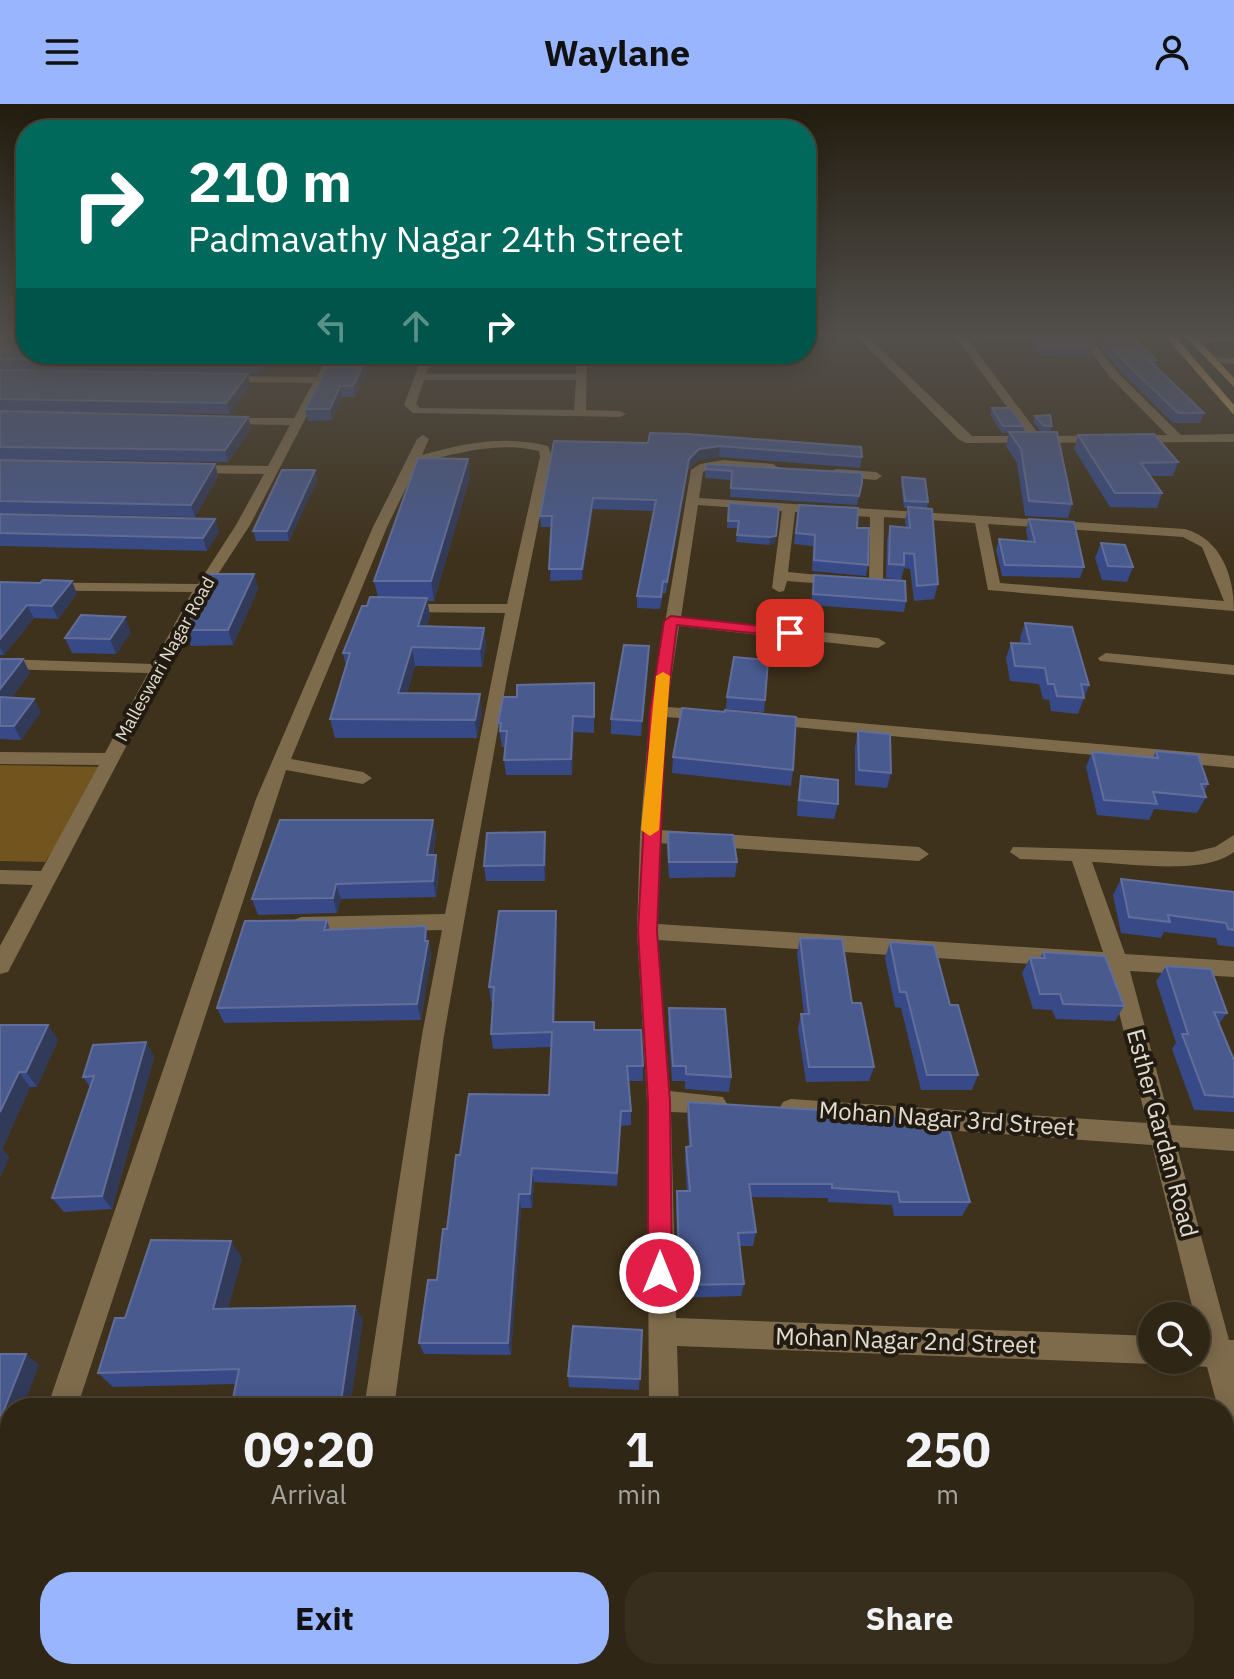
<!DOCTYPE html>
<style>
:root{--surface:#2f2615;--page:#372e1e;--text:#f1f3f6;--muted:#a7a5a0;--line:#4a4334;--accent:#99b5fd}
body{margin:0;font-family:"IBM Plex Sans",sans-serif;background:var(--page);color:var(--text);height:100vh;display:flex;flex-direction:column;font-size:30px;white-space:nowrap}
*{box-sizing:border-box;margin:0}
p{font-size:26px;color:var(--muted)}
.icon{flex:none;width:44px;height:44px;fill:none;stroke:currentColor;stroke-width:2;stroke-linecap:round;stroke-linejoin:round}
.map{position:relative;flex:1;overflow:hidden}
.sheet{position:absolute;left:0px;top:1294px;width:1234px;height:282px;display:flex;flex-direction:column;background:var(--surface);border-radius:32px 32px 0 0;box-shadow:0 4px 20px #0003,0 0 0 2px var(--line)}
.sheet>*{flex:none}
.guide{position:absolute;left:16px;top:16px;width:800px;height:244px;border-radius:32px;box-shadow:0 4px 20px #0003,0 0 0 2px var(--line);background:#00695c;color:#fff;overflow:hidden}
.fabs{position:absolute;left:1138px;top:1198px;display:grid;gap:16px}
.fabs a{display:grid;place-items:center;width:72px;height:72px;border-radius:50%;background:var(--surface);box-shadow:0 4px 20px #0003,0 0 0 2px var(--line);font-size:40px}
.pin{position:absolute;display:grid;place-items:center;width:68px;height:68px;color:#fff;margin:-34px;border-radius:16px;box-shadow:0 4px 12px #0006}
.me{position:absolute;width:88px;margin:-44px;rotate:0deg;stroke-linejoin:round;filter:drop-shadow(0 0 6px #0008)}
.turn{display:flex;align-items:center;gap:28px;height:168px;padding:0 40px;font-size:36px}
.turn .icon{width:104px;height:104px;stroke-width:2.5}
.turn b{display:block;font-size:56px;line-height:68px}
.lanes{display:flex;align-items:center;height:76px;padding:0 40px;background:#0003;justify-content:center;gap:40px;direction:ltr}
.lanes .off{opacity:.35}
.eta{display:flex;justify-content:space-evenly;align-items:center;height:136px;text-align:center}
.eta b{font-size:48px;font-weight:700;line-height:56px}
.primary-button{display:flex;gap:16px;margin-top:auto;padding:16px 40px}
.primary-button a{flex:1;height:92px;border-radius:32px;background:var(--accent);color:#111;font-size:32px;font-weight:700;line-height:92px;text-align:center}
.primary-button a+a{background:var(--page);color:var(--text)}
header{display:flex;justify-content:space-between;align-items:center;height:104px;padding:0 40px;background:var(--accent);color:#111;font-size:36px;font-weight:700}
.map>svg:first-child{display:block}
.green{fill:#71541e}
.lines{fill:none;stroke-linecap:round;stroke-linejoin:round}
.minor{fill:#7e6b4c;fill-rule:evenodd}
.major{fill:#c8a05d;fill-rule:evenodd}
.wall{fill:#374a87}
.shaded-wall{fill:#323a59}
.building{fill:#495a8f;stroke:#626e99;stroke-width:2}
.route{fill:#e11d48;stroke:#92132f;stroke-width:2}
.slow{fill:#f59e0b}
.labels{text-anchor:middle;stroke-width:8;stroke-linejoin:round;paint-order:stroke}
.far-street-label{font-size:18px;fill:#e3dbce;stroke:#211b11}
.near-street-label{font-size:24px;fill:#e3dbce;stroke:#211b11}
</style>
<header><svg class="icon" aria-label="menu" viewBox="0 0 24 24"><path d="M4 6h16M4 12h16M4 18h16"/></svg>Waylane<svg class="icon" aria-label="person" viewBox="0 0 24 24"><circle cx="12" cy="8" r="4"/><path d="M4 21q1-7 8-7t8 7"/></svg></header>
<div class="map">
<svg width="1234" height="1575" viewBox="0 0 1234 1575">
<rect width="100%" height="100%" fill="#3f321c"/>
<path class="green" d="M0,661l107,2 -62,95 -45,-1z"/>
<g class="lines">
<g class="minor">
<path d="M857,232h10l105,100h56l-73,-100h10l75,100 127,-1 -57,-58 -31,-41h10l29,37 63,62 53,-1v8l-268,1 -8,-4z"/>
<path d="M1234,232v5l-40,2 -5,-3 5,-3z"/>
<path d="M329,250h10l-89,171 -41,63 -201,384 -8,2v-28l33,-61 -33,-1v-14l41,1 58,-106 -99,-1v-12l105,1 43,-80 -148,-4v-10l153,5 39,-72 -192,-2v-8l198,2 38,-59 28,-51 -72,-1 -6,-4 6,-4 76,1 22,-41 -66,-1 -6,-3 6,-3h70l19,-35 -89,-1 -5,-3 5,-3 93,1z"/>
<path d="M423,250h10l-7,20h150l1,-20h10l-1,56 34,1 6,3 -6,3 -207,-4 -9,-8zM424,276h152l-2,30 -154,-2 -4,-4z"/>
<path d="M1213,253l21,1v6l-25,-2 -1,-2z"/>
<path d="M423,331l6,4 -7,16c43,-12 82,-20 126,-9l4,11 -45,221 -63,357 -50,373h-30l58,-373 20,-105 -141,3 -7,-3 -3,-5 3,-5 7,-3 144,-3 60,-301 -104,-1 -7,-4 7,-4h106l33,-147 -1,-6c-42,-10 -81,2 -121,12l-31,64 -96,232 72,13 9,6 -9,6 -77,-14 -209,638h-30l209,-609 117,-272 44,-88z"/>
<path d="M723,356l50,4 6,4c-17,11 -53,-8 -76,4l-4,26 486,31c36,10 49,47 49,82l-246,-21 -13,-67 -91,-6 -1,66 -7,4 -7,-4 1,-66 -75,-5 -7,60 51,5 7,4 -7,4 -52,-4 -3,10 -5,1 -7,-4 10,-77 -84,-6 -17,112 197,21 8,5 -8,5 -199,-22 -12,81 41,3 8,5 -8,5 -42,-3 -6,113 259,17 10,7 -10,7 -260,-18 -1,81 445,28 -31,-91 -52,-2 -10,-7 3,-5 180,5 22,-5 19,-12v17c-31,24 -104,11 -142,10l33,92 109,7v16l-104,-6 41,154 63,4v22l-57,-4 52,193h5v90l-10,-4v-18h-6l-11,-41 -11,-1 -11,-6h11v-22h4l-48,-193 -361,-26 -8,-3 -4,-7 4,-7 8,-3 356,24 -39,-154 -450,-29 12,151 53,6 4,7 -4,7 -8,3 -44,-2 5,206 476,18v24h10l-10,4 -475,-18 2,62h-30l-2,-307 -10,-170 3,-95 10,-125 41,-241 9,-6zM988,420l195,13 19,10 22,54 -224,-18z"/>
<path d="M837,365l39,3 6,4 -6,4 -43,-4v-6z"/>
<path d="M1106,549l128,12v10l-134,-14 -2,-3z"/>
<path d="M768,611l466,41v12l-472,-44 -2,-4z"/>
<path d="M30,1566h34l-3,9h-34z"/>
<rect x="657" y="1566" width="34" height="9"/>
<path d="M917,1566h118l4,9h-118z"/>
</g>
<g class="major">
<path d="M1165,232h10l59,69v10z"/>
<path d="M1185,232h10l39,42v9z"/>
</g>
</g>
<g class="wall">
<path d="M0,232l26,18h242l-4,4 2,6 -7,9 -235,-3 226,15 -20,29 -230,-3z"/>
<path d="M983,232h103l8,11 -3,10 -51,-1 -10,-14 -41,1z"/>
<path d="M1091,232h41l24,24 -1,5 49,48 -4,10h-27l-53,-52z"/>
<path d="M375,250l-20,43h-13l-10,23 -24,1 -3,-12z"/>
<path d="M992,304l32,18 -2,6h19l-8,-10 2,-6 17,10 -2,6 22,72 -4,14 -43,-2 -8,-53 -11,-17 3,-13h-7l-12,-18z"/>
<path d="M0,307l248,6 3,11 -23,34 -228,-3z"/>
<path d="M650,329l212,24 -2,11 -141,-11 -21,3 -10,10 -22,123h-3l-3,16 -23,-1v-12l17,-85 -61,-2 -11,71 -32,1 2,-54h-11l-1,-11 108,-73z"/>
<path d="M1078,331l100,27 -5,14h-23l12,17 -5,15 -47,-1 -36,-58z"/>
<path d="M468,355l2,18 -36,124h-7l3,15 -4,11 58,1 2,18 -4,21 -67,-1 -8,27 75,19 -5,26h-142l-5,-19 16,-53 -3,-13 24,-47 11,-9 -4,-16z"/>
<path d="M0,356l215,4 3,12 -23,41 -195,-4z"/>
<path d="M706,360l156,19 -5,22 -127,-8 1,-17 -26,-2z"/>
<path d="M315,366l2,10 -28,61h-33l-3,-10z"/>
<path d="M902,373l26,25 -1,6 11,76 -4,15 -20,2 -4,-32 -6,-1 -3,12 -15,-2 1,-37 3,-15 16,1 -1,-6 3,-13h-4l-3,-24z"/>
<path d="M729,399l50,4 -4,36 -6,2 -33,-3 2,-14h-11z"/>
<path d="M799,401l58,23 11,37 -2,11 -54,-5 1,-25 -19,-2z"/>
<path d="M0,411l215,4 4,13 -12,19 -207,-5z"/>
<path d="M1029,415l55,48 -4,11 -78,-2 -6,-26 3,-11 29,2 -2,-11z"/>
<path d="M1101,439l32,24 -6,15 -25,-2 -7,-22z"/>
<path d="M254,470l4,15 -25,56 -42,1 -5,-16 13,-28 -1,-5z"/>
<path d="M814,471l92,26 -2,11 -93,-7z"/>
<path d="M0,478l77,12 -19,25 -24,-1 -30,37h-4z"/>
<path d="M1025,519l64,62 -11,29 -27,-3 -2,-11 -6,-1 -4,-15 -29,-3 -4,-23 5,-15 10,1 -1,-6z"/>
<path d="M131,528l-15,22 -44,-1 -7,-15z"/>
<path d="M649,542l-8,90 -30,-2v-15z"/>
<path d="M0,555l30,14 -19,25 30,14 -20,28 -21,-1z"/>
<path d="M594,579v50l-20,-1 -2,43h-66l-2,-15 1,-13h-3l-4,-24 19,-26z"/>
<path d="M727,593l38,3 -1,12 -38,-3z"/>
<path d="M858,627l33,42 -4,15 -32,-3v-38z"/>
<path d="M1156,647l52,33 -4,8 2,5 -9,16 -43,-4 -5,11 -52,-5 -11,-48 6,-15 61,5z"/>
<path d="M673,653l120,13 -2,16 -119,-13z"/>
<path d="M801,672l37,28 -4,15 -37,-3 1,-24z"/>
<path d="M545,728l1,16 -1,33h-59l-2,-15z"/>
<path d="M668,728l69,30 -2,15 -66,1 -2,-30z"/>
<path d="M436,731l-3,20 6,16 -3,26 -95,2 -4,14 -79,2 -6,-16z"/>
<path d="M1121,775l113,13v55l-16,-2 -2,-7 -52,-6 -3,6 -40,-5 -8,-38z"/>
<path d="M327,816l3,10 99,12 2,14 -10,64 -197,3 -7,-15z"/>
<path d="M557,822l-2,96 39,8 49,36v15h-14l2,30v14l-10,1 -4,60 -83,-4 -2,26h-11l-10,147 -87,-1 -5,-11 18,-63 23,-125 89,-60 2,-48 -58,2 -2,-15 2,-32h-2l-2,-15z"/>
<path d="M800,834l52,65 22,64 -5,14 -63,1 -8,-53 3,-15h3l-7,-60z"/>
<path d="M890,838l60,63 28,70 -6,15h-51l-20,-82 -6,-1 -10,-49z"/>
<path d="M1043,848l81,54 -9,15 -59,-2 -4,-9 -19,-1 -11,-36 8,-15h10z"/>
<path d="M1166,862l61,47 -8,11 15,36v52l-40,-2 -22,-61 4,-6 -20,-62z"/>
<path d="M669,904l62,69 -2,15 -44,-3v-8h-13l-4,-57z"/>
<path d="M0,921l58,15 -21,47h-7l-28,62 7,8 -9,20z"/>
<path d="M146,938l8,15 -42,152 -48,3 -12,-14 38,-111 -7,-10z"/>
<path d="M688,998l131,11 151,89 -8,14h-68l-2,-11 -64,-3v-4l-77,-1 5,35 -3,14h-13l4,38 -3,12 -63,2 -2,-93 1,-14h10l-2,-30 1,-14 3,-1 -2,-30z"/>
<path d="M242,1154l-14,50 127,-2 8,15 -127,63 -123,3 -15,-14 27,-55z"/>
<path d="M642,1226l-3,60 -70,-3 -1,-11z"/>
</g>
<g class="shaded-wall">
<path d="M258,250h10l-4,4 2,6 -7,9 -3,-11z"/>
<path d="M368,250h7l-20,43 -2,-11z"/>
<path d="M248,270l2,11 -20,29 -4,-11z"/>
<path d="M340,282l2,11 -10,23 -2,-11z"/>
<path d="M248,313l3,11 -23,34 -3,-12z"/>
<path d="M720,342l-1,11 -21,3 -10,10 -22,123 1,-11 22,-123 10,-10z"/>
<path d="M468,355l2,18 -36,124 -3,-20z"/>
<path d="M215,360l3,12 -23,41 -4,-12z"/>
<path d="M315,366l2,10 -28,61 -2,-10z"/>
<path d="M593,394v11l-11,71v-11z"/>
<path d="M215,415l4,13 -12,19 -4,-13z"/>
<path d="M776,432l-1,7 -6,2 1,-8z"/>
<path d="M254,470l4,15 -25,56 -5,-15z"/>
<path d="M72,477l5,13 -19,25 -6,-13z"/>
<path d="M427,494l3,18 -9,28 -3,-18z"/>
<path d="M27,501l7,13 -30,37 -4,-8v-8z"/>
<path d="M125,513l6,15 -15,22 -6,-15z"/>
<path d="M484,524l2,18 -4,21 -2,-18z"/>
<path d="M649,542v15l-8,75 1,-15z"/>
<path d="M412,543l3,19 -13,45 -4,-18z"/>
<path d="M23,555l7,14 -29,38 -1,-3v-19z"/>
<path d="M480,590l2,18 -5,26 -2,-18z"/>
<path d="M34,595l7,13 -20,28 -7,-14z"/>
<path d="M573,612l1,16 -2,43 -1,-16z"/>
<path d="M433,716l3,15 -6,36 -3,-16z"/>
<path d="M545,728l1,16 -1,33 -1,-16z"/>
<path d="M436,751l3,16 -3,26 -3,-16z"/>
<path d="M336,780l5,15 -4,14 -4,-15z"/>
<path d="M556,807l1,15 -3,111 -1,-15z"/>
<path d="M426,822l5,30 -10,64 -4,-16z"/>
<path d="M48,921l10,15 -21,47 -11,-15z"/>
<path d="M146,938l8,15 -42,152 -10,-13z"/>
<path d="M19,968l11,15 -28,62 7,8 -9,20v-65z"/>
<path d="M532,1064l2,14 -2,26 -2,-14z"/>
<path d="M519,1090l2,14 -10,147 -3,-12z"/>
<path d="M231,1137l11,17 -18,66 -11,-15z"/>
<path d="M355,1202l8,15 -13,87h-10z"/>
<path d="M26,1250l13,11 -16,43h-13v34l-5,13 -5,-3v-32z"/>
<path d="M10,1528v38h12l-4,9h-18v-23z"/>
</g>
<g class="building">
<path d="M0,232h26v18h236l-6,8 -256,-3z"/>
<path d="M1035,232h51l8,11 -51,-1z"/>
<path d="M1103,232h29l24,24h-7l55,53h-26l-54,-52z"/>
<path d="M334,250h34l-15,32h-13l-10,23h-25z"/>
<path d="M0,266l248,4 -22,29 -226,-4z"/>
<path d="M992,304h18l14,18h-21z"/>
<path d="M0,307l248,6 -23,33 -225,-3z"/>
<path d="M1050,311l2,11h-8l-9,-10z"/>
<path d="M1009,328h48l15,72 -43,-3 -8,-52z"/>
<path d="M650,329l38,1 173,13 1,10 -142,-11 -21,3 -10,10 -22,123 -4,-1 -2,16 -24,-1 19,-96 -63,-2 -11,71h-33l3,-53h-12l14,-75 94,2z"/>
<path d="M1154,330l24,28 -37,1 21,30h-47l-37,-58z"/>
<path d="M418,354l50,1 -37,122h-57z"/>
<path d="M0,356l215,4 -24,41 -191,-4z"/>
<path d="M706,360l156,9v10l-3,13 -128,-8 1,-17 -26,-2z"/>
<path d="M282,366h33l-28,61h-34z"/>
<path d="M902,373l23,2 3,23 -23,-1z"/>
<path d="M729,399l50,4 -3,29 -6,1 -33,-2 2,-14h-11z"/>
<path d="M799,401l59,3 -1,20h12l-1,37 -54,-5 1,-25 -19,-2z"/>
<path d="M908,403l24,2 6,75 -21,2 -3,-32 -10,-1v12l-15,-1 1,-38 20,2z"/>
<path d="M0,410l215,5 -12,19 -203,-5z"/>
<path d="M1029,415l45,3 10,45 -79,-2 -6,-26 36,3z"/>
<path d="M1101,439l24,2 8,22 -25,-1z"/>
<path d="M209,470h45l-26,56h-42l16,-33h-4z"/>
<path d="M814,471l91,6 1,20 -93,-7z"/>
<path d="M43,476l29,1 -20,25 -25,-1 -27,34v-57l40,1z"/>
<path d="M370,493l57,1 -9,28 66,2 -4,21 -68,-2 -14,46 82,1 -5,26 -145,-1 20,-66h-7l19,-47h5z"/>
<path d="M81,511l44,2 -15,22 -45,-1z"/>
<path d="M1025,519l47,4 17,58 -8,-1 3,14 -27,-2 -3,-12h-6l-3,-16 -30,-2 -4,-23 19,1z"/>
<path d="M624,541l25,1 -7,75 -31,-2z"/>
<path d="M734,553l34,3 -3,40 -38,-3z"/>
<path d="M0,555h23l-23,30z"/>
<path d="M594,579v34l-21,-1 -2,43 -67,1 3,-29h-7l1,-8h-3l5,-26h14v-12z"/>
<path d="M0,593l34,2 -20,27h-14z"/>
<path d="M682,604l43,4v-2l71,7 -3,53 -120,-13z"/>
<path d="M858,627l32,3 1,39 -32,-3z"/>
<path d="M1156,647l42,4 10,29h-7l5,13 -53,-5 4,12 -53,-4 -12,-48 66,6z"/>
<path d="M801,672l37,4v24l-39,-4z"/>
<path d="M280,716h153l-6,35h9l-3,26 -97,3 -3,14 -81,1z"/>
<path d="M545,728l-1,33 -60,1 3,-33z"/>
<path d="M668,728l65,3 4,27h-68z"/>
<path d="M1121,775l113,13v38l-6,-1 -2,-6 -58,-8 2,7 -41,-5z"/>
<path d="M499,807h57l-3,111h41v8h47l2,36h-16l4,45h-10l-4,62 -85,-5 -2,26h-11l-11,149h-89l9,-63h9l6,-51h4l9,-74h4l9,-61 80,1 3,-63 -61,2 3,-47h-5z"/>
<path d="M327,816l-3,10 102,-4 -1,15h3l-11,63 -200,4 28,-87z"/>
<path d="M800,834l42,1 10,64h9l13,64h-65l-8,-53h8z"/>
<path d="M890,838l44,3 16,60h8l20,70h-51l-21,-83h-6z"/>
<path d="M1043,848l62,4 19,50 -61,-2 -3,-10h-20l-10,-36h15z"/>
<path d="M1166,862l45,3 16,44 -13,-1 20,48v37l-29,-2 -23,-61h6z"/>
<path d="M669,904l56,1 6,68 -45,-3v-8h-13z"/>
<path d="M0,921h48l-22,47h-7l-19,40z"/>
<path d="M146,938l-44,154 -50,2 42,-122 -11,1 10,-32z"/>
<path d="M688,998l131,8v3l127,6 24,83h-70l-2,-10 -66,-4v-4h-83l7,48 -18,1 6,51 -64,1 -3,-94h13l-4,-44 5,-1z"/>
<path d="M151,1136l80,1 -18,68 142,-3 -15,102h-109l8,-39 -141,4 17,-55h10z"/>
<path d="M573,1222l69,4 -2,49 -72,-3z"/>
<path d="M0,1250h26l-26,66z"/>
<path d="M0,1513l10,2v13l-10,24z"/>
</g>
<linearGradient id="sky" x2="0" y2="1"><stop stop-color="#231c0f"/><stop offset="0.51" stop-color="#524f4b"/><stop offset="1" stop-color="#524f4b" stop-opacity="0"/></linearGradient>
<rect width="1234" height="452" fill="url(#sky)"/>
<path class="route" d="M671,512l119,13 7,4 -7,4 -113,-12 -11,86 -9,220 13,170 2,172 -3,9 -9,3 -8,-3 -4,-9v-172l-10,-170 12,-220 14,-90z"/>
<path class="slow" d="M663,568l7,4 -11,154 -9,6 -9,-6 15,-154z"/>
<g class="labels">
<g class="far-street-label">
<text transform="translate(165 555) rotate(-61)" y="6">Malleswari Nagar Road</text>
</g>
<g class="near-street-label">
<text transform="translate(947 1015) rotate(4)" y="8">Mohan Nagar 3rd Street</text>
<text transform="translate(1162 1029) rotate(75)" y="8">Esther Gardan Road</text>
<text transform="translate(906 1237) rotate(2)" y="8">Mohan Nagar 2nd Street</text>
</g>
</g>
</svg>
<div class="fabs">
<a><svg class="icon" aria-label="search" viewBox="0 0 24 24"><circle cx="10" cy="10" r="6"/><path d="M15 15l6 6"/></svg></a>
</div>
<div class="pin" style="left:790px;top:529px;background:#d93025"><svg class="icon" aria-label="arrive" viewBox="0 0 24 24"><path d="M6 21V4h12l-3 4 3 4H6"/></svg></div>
<svg class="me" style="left:660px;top:1169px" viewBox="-20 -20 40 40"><circle r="17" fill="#e11d48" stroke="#fff" stroke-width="3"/><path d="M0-11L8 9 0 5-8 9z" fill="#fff"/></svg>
<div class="guide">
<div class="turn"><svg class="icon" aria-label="right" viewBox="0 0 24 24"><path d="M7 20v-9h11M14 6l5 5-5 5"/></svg><div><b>210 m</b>Padmavathy Nagar 24th Street</div></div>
<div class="lanes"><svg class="icon off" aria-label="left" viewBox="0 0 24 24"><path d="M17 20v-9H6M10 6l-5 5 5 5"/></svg><svg class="icon off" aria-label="ahead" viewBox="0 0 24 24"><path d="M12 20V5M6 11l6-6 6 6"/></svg><svg class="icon" aria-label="right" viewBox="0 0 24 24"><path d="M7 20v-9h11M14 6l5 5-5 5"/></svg></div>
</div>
<section class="sheet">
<div class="eta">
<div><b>09:20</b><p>Arrival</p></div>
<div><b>1</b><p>min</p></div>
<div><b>250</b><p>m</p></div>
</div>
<div class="primary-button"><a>Exit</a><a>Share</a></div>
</section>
</div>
